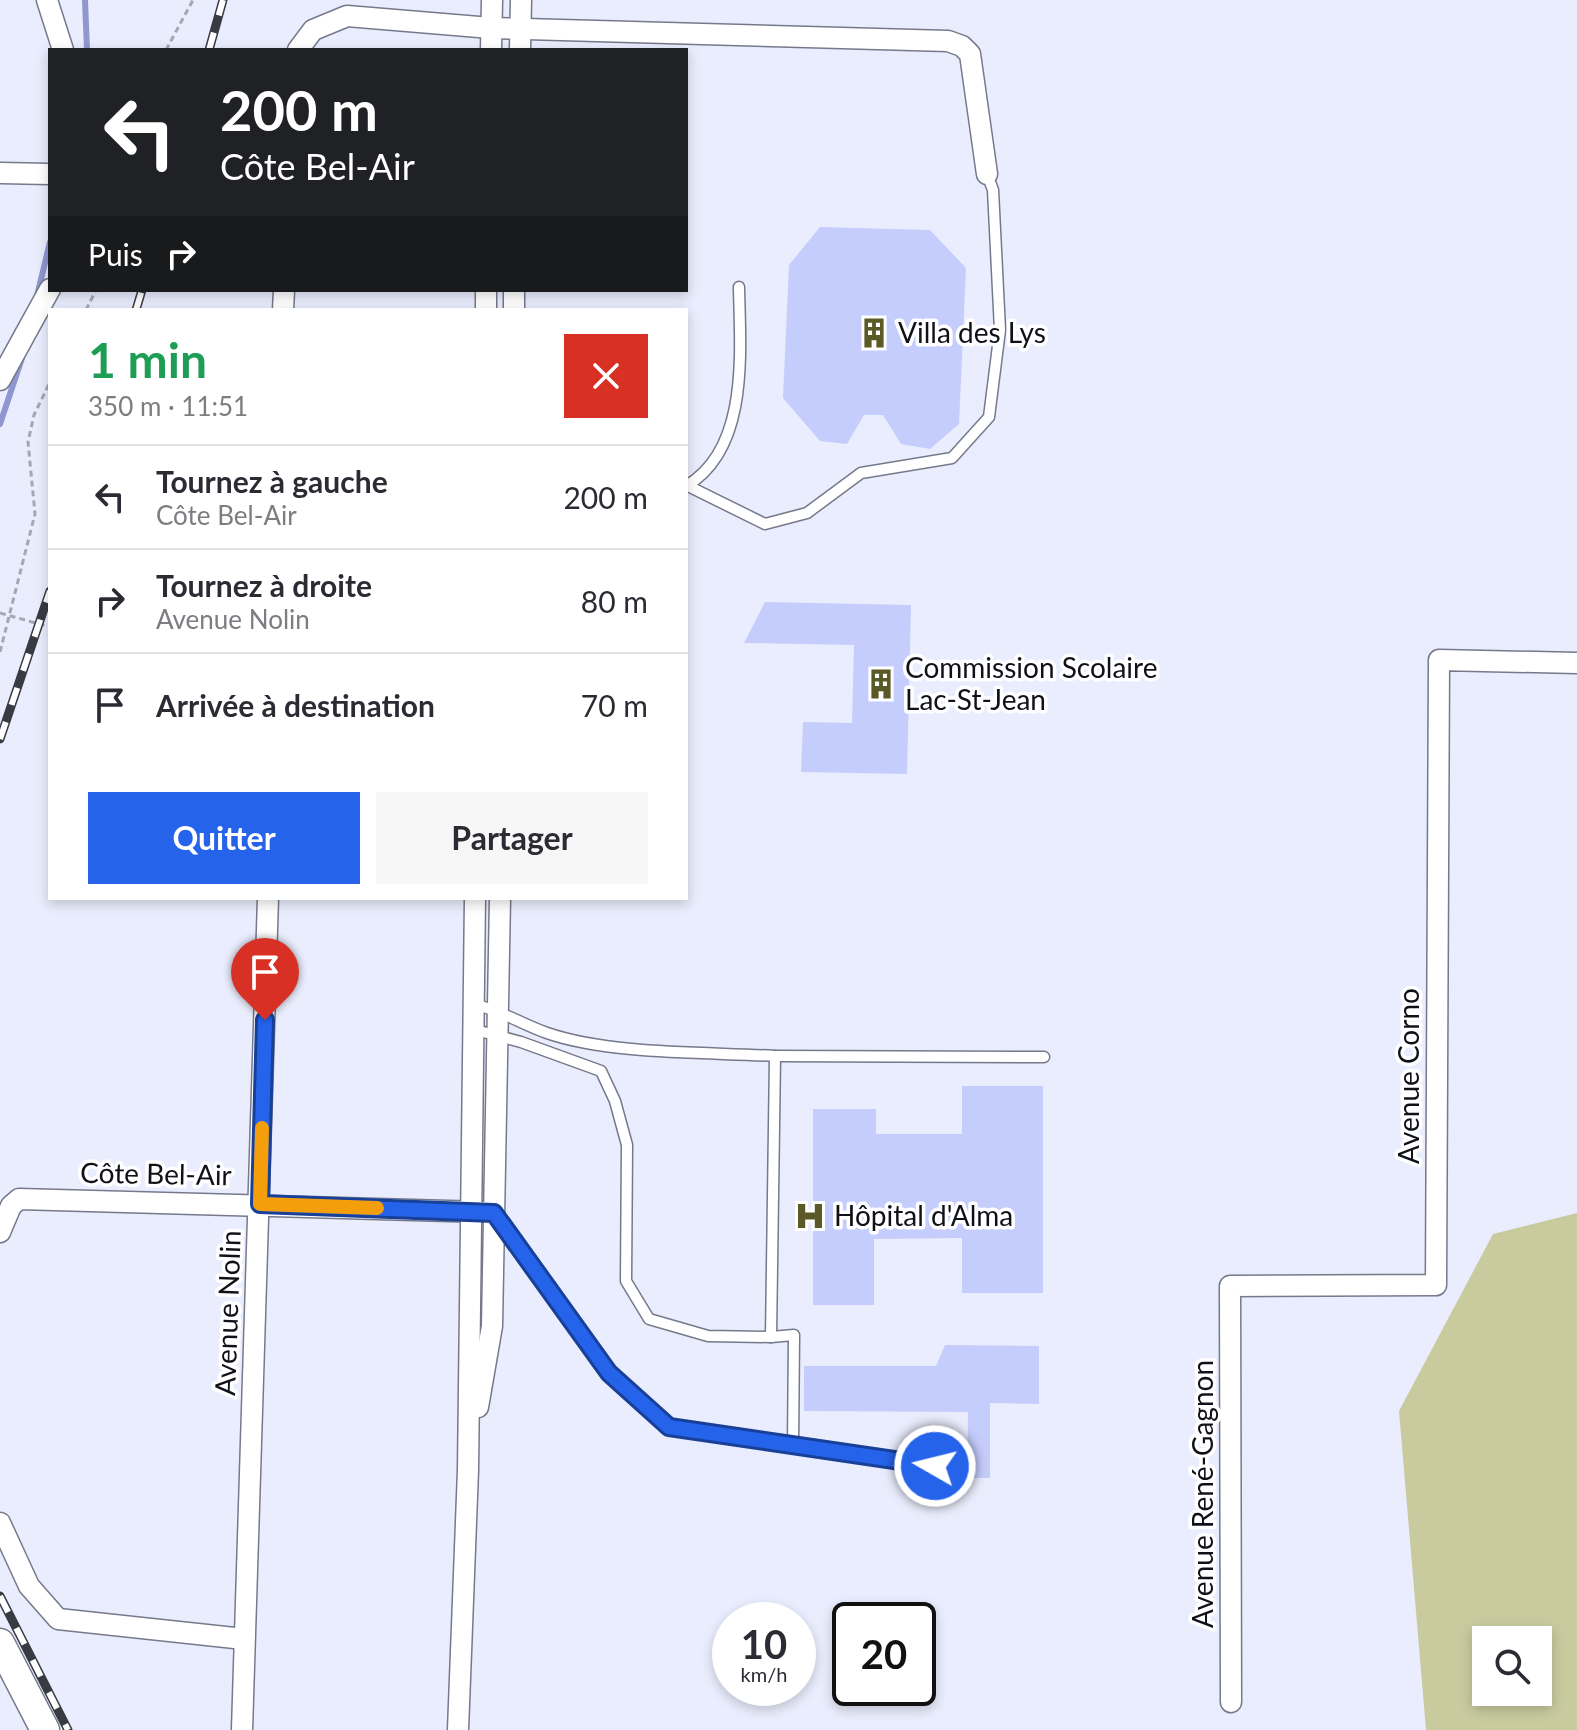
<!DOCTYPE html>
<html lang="fr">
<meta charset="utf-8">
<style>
:root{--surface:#fff;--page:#f7f7f7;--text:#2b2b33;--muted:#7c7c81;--line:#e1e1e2;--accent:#2563eb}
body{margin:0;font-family:Lato,sans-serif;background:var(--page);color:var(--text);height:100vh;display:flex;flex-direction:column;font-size:30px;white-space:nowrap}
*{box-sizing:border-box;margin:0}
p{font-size:26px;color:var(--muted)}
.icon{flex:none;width:44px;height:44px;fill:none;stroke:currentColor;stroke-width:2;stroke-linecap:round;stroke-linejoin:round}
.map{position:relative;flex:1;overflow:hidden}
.sheet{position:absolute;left:48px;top:308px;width:640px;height:592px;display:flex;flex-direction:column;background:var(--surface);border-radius:0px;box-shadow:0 4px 12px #0003}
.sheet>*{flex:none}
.top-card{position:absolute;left:48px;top:48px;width:640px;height:244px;border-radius:0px;box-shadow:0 4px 12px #0003;background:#202124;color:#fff;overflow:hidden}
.controls{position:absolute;left:1472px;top:1626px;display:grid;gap:16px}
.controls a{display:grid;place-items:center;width:80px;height:80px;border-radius:0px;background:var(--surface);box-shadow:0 4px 12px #0003;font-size:40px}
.speed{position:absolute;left:712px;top:1602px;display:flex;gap:16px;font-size:40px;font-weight:700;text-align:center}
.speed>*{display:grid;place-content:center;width:104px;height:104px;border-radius:50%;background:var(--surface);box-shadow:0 4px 12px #0003;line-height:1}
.speed small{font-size:20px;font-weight:400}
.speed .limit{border:4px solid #111;border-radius:12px;background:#fff;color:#111}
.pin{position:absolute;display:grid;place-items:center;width:68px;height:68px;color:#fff;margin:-82px -34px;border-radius:50% 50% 50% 0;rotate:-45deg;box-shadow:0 0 8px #0007}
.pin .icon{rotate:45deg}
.me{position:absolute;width:88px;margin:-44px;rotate:278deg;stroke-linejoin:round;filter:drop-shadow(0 0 6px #0008)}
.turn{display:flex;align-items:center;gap:28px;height:168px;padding:0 40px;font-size:36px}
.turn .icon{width:104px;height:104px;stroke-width:2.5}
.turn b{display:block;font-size:56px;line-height:68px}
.then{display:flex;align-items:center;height:76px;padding:0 40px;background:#0003;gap:16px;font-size:30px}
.round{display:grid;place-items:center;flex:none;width:84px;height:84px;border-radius:0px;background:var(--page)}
.summary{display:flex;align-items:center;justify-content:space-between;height:136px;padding:0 40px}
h1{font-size:48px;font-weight:700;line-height:60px;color:#1e9e55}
.action{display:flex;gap:16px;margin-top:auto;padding:16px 40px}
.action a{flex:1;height:92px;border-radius:0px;background:var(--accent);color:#fff;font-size:32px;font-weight:700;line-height:92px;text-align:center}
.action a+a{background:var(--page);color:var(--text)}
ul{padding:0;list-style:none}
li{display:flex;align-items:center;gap:24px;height:104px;padding:0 40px;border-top:2px solid var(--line)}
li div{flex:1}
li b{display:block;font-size:30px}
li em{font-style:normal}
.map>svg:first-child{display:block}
.green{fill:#c9cb9f;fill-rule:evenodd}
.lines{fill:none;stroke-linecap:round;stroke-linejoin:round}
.stream{stroke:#8e97cf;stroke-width:6}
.building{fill:#c5cdfd}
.lane-casing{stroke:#75798a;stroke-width:13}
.street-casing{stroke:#75798a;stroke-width:23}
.secondary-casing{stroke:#75798a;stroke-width:31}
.path{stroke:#a4a7b4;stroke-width:3;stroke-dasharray:6 4;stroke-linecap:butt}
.lane{stroke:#fff;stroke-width:10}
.street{stroke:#fff;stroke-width:20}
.secondary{stroke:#fff;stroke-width:28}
.rail-casing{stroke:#393b43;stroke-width:9}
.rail{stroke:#fff;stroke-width:6;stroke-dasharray:18;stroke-linecap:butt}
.route-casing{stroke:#184099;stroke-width:20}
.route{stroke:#2563eb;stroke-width:14}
.slow{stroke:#f59e0b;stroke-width:14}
.labels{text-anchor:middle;stroke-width:7;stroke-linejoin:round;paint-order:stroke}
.poi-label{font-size:28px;fill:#101118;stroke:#fff;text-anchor:start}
.street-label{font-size:28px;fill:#101118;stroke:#fff}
</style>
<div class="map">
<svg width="1577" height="1730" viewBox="0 0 1577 1730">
<rect width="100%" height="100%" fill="#eaedfd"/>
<path class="green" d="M1577,1213v517h-151l-27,-319 94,-177zM1486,1640h52v52h-52z"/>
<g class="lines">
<g class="stream">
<path d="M85,0l2,50"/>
<path d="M37,296l13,-54"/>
<path d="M0,424l22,-66"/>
</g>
</g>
<g class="building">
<path d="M820,227l110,3 36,38 -7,156 -29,25 -29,-5 -18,-29h-19l-17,29 -27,-3 -37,-43 6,-133z"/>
<path d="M765,602l146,3 -4,169 -106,-2 2,-50 49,1 2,-78 -110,-2z"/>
<path d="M962,1086h81v207h-81v-55l-88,1v66h-61v-196h63v25h86z"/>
<path d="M945,1345l94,1v58l-49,-1v75h-23l1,-66 -164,-1v-45h132z"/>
</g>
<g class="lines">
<g class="lane-casing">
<g id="lane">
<path d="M686,486c64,-37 54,-136 53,-199"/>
<path d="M688,486l77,38 42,-11 54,-40 91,-15 37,-41 11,-87 -7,-140 -6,-16"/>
<path d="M472,1029l49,13 80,29 14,30 12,44 -1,136 23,38 59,17 63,1 4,-281c-68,-4 -164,-1 -228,-23 -26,-9 -46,-23 -74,-29"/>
<path d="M775,1056l269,1"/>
<path d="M497,1218l112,155 60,54 266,39"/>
<path d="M771,1337l23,-2 -1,110"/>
</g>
</g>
<g class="street-casing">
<g id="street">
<path d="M47,0l16,50"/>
<path d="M298,50l15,-20 34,-14 144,12 457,13 14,5 8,8 17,120"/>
<path d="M491,50l1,-50"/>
<path d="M520,50l1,-50"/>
<path d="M0,173l50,1"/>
<path d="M283,310l1,-20"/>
<path d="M486,310v-20"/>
<path d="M514,310v-20"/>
<path d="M0,380l50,-91"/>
<path d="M0,1232l11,-26 8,-7 465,13"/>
<path d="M478,1407l14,-81 8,-428"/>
<path d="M0,1523l29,63 29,33 186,20"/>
<path d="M1231,1702l-1,-416 206,-1 3,-625 138,3"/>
<path d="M242,1730l26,-832"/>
<path d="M458,1730l10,-260 7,-572"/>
</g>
</g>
<g class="secondary-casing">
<path id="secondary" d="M0,1643l45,87"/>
</g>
<g class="path">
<path d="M166,50l27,-50"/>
<path d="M86,310l10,-20"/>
<path d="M0,613l50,14"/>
<path d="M0,652l35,-138 -7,-72 6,-27 16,-33"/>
</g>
<use href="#lane" class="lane"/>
<use href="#street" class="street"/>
<use href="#secondary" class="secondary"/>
<g class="rail-casing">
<g id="rail">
<path d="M209,50l14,-50"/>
<path d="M136,310l6,-20"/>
<path d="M0,739l50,-148"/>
<path d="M0,1596l68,134"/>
</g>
</g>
<use href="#rail" class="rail"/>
</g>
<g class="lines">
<g class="route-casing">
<path id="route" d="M265,1020l-5,184 234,9 115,160 60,54 266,39"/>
</g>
<use href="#route" class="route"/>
<path class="slow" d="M262,1128l-2,76 117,4"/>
</g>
<defs>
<g id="building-bare" transform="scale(2.4)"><path d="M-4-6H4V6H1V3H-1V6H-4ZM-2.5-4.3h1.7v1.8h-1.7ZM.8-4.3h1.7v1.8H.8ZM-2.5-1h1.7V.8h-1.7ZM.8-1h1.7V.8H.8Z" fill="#5a5a27" stroke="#fff" stroke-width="2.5" paint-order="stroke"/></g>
<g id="hospital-bare" transform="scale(2.4)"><path d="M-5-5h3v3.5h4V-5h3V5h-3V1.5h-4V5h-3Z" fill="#5a5a27" stroke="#fff" stroke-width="2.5" paint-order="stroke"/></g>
</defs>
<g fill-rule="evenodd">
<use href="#building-bare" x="874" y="333"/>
<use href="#building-bare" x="881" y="684"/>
<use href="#hospital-bare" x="810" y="1216"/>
</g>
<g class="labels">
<g class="poi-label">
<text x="898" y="343">Villa des Lys</text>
<text x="905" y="678">Commission Scolaire<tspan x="905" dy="32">Lac-St-Jean</tspan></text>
<text x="834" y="1226">Hôpital d'Alma</text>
</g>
<g class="street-label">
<text transform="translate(1409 1076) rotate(-90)" y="10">Avenue Corno</text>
<text transform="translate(156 1174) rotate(1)" y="10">Côte Bel-Air</text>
<text transform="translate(228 1313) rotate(-88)" y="10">Avenue Nolin</text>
<text transform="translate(1203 1494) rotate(-90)" y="10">Avenue René-Gagnon</text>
</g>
</g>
</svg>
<div class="controls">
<a><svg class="icon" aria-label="search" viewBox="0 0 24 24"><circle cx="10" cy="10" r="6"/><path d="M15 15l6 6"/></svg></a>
</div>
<div class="speed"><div>10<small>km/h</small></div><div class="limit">20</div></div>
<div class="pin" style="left:265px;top:1020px;background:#d93025"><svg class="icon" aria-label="arrive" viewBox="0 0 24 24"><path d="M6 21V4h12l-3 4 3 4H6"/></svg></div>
<svg class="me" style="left:935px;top:1466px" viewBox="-20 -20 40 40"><circle r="17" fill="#2563eb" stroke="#fff" stroke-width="3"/><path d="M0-11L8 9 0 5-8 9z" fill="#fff"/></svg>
<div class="top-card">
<div class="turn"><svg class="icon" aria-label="left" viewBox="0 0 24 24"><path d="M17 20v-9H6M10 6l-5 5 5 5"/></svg><div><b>200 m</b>Côte Bel-Air</div></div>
<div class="then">Puis<svg class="icon" aria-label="right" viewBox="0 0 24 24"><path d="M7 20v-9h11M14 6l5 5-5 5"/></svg></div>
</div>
<section class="sheet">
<div class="summary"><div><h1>1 min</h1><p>350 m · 11:51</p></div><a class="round" style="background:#d93025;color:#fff"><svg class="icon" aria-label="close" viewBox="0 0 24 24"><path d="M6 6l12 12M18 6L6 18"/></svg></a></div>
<ul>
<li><svg class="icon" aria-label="left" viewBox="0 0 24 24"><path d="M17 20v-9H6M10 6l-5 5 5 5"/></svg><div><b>Tournez à gauche</b><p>Côte Bel-Air</p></div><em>200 m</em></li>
<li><svg class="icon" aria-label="right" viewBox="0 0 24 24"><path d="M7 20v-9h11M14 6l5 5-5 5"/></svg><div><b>Tournez à droite</b><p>Avenue Nolin</p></div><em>80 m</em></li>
<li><svg class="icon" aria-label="arrive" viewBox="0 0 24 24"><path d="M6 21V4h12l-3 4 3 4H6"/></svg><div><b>Arrivée à destination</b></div><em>70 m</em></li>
</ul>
<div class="action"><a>Quitter</a><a>Partager</a></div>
</section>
</div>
